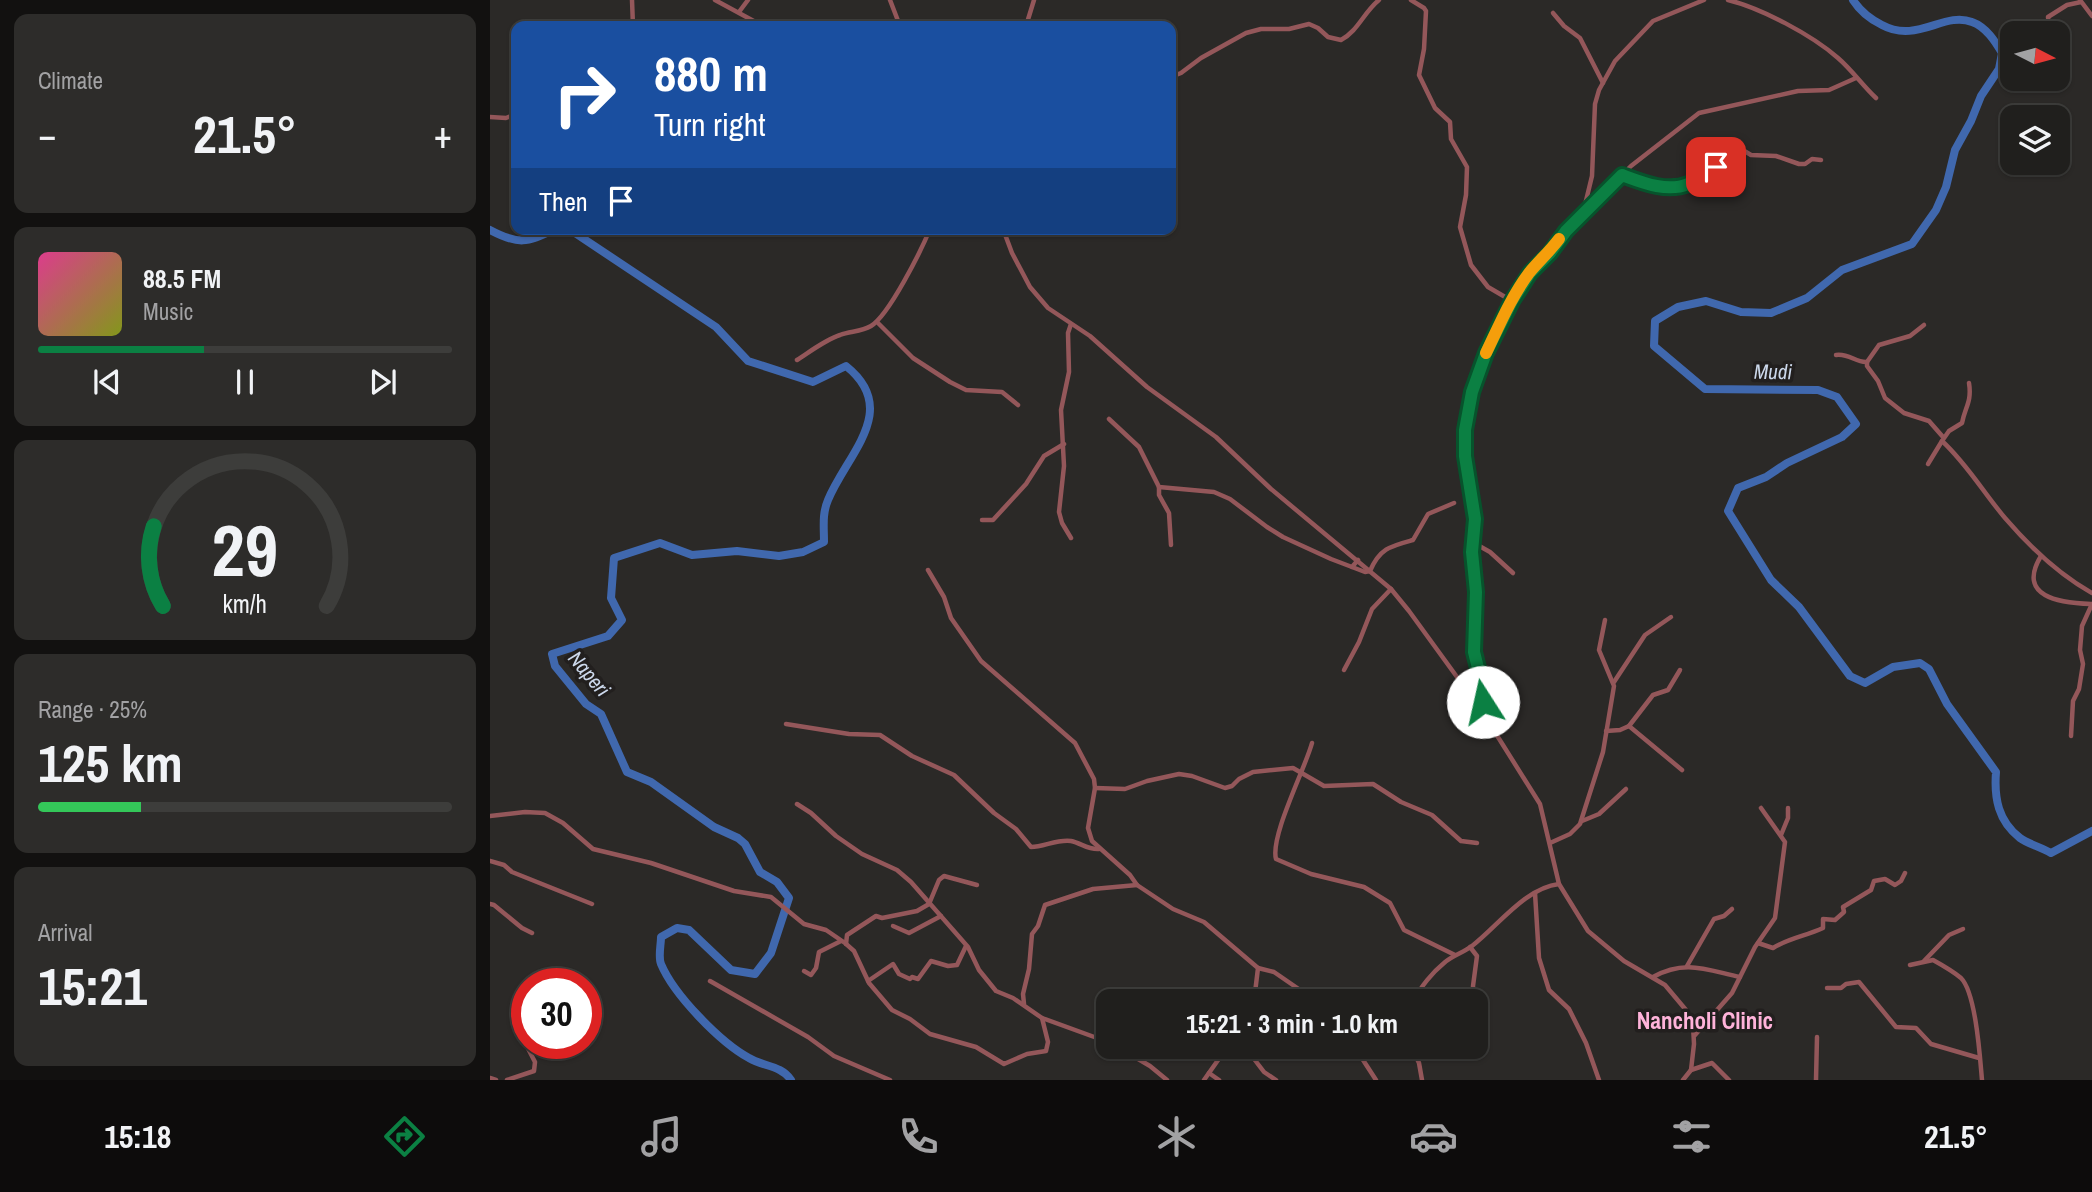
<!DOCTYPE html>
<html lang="en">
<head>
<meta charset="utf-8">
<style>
	:root { --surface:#201f1d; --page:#2d2c2a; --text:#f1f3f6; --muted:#a2a2a4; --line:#3d3d3b; --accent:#0b8043 }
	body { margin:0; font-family:"Archivo Narrow",sans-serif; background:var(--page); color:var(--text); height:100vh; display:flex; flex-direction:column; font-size:26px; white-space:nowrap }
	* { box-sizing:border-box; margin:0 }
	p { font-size:23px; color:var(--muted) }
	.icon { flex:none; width:38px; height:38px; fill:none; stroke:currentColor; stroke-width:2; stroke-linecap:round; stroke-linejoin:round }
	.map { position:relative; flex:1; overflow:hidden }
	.side { display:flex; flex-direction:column; gap:14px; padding:14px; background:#121110; width:490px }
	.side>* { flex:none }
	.banner { position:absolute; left:21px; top:21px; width:665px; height:214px; border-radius:14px; box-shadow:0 2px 5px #0004,0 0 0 2px var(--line); background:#1a4fa0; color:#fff; overflow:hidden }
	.needle { width:46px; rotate:96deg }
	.buttons { position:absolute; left:1510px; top:21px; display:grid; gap:14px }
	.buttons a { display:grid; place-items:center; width:70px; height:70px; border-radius:14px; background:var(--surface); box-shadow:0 2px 5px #0004,0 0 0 2px var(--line); font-size:35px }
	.speed { position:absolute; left:21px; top:968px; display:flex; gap:14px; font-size:35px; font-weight:700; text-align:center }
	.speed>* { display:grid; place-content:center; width:91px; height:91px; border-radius:50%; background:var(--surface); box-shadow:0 2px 5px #0004,0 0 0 2px var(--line); line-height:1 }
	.speed .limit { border:10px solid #d22; background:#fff; color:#111 }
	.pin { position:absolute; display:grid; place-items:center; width:60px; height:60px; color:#fff; margin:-30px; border-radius:14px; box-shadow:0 4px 10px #0006 }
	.me { position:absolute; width:77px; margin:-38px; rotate:350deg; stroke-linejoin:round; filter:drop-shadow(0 0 5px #0008) }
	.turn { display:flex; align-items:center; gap:24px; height:147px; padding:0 28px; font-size:32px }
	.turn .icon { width:91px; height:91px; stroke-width:2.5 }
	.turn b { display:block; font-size:49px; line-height:60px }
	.then { display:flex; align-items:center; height:66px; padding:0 28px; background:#0003; gap:14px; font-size:26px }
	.big { font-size:52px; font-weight:700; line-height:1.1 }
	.side .widget { flex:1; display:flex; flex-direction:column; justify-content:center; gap:10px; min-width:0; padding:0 24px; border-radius:14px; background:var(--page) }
	.side .dial { align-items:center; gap:0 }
	.dial svg { height:182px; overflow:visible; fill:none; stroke:var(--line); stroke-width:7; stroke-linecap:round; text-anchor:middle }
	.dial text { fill:var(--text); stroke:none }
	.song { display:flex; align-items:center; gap:21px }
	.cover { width:84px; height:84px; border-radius:10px; background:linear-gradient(135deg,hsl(330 70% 55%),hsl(70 70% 35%)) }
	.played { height:7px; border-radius:4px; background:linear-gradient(90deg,var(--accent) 40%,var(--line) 40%) }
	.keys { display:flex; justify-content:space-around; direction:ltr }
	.heat { display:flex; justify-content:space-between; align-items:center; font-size:38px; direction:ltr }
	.charge { height:10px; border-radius:5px; background:linear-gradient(90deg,#34c759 25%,var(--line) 0) }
	.trip { position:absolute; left:606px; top:989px; width:392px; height:70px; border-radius:14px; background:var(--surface); box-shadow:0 2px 5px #0004,0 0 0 2px var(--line); font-weight:700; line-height:70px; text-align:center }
	.tabs { display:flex; height:112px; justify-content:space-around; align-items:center; background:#0d0c0c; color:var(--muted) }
	.tabs .icon { width:49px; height:49px }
	.tabs .active { color:var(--accent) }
	.tabs b { font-size:32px; color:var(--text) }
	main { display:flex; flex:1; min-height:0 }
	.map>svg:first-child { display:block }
</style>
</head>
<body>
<main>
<section class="side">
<div class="widget"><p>Climate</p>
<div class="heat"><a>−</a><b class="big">21.5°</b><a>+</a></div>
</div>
<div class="widget">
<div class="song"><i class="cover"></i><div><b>88.5 FM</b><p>Music</p></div></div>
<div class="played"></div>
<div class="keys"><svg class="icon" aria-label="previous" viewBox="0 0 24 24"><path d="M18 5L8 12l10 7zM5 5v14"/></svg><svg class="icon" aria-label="pause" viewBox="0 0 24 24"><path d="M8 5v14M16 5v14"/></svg><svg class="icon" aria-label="next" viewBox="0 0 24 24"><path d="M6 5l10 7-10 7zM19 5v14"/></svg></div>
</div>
<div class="widget dial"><svg viewBox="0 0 100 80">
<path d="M14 69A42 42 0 1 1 86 69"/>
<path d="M14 69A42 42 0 0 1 10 34" stroke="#0b8043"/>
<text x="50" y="56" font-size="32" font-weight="700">29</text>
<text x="50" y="72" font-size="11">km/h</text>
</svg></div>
<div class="widget"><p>Range · 25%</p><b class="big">125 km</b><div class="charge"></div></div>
<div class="widget"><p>Arrival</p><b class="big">15:21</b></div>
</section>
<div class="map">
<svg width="1602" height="1080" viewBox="0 0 1602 1080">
	<rect width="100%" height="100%" fill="#2b2927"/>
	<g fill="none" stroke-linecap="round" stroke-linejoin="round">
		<!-- river -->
		<g stroke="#4068ae" stroke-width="8">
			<path d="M1363,0C1370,11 1380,19 1392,25C1427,44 1454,11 1482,22C1496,27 1505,41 1512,53L1509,69L1491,96L1481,121L1465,150L1456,187L1446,210L1422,244L1352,270L1317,298L1281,313L1251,312L1216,301L1188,307L1165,321L1164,346L1215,389L1328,390L1347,397L1366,424L1352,437L1297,463L1276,477L1248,488L1238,511L1281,580L1309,607L1360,676L1375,683L1403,667L1430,663L1439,669L1457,704L1506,772C1504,798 1508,821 1530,838C1538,844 1551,847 1561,853L1602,831"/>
			<path d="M79,229L226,327L258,361L323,382L356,366C411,410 357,454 338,500C332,514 334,527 334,542L313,552L289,556L247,551L202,555L170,543L124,558L121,598L132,620L118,636L62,654L65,666L96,704L111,714L137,772L161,782L224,827L248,838L255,844L270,872L287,882L299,898L281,953L265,974L241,970L199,930L187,928L171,937C171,945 168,957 171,964C184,995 230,1042 259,1058C274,1067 291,1065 301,1080"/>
			<path d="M0,230C28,245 38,243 65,229"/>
		</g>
		<!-- minor -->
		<g stroke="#94575a" stroke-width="4.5">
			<path d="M142,0L143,26"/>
			<path d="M225,0L273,26"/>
			<path d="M400,0L410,26"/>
			<path d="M921,0L934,8L936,11L934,49L929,75L945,108L960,122L961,139L977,167L976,195L970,227L981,265L998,287L1022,301"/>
			<path d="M1238,0C1271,8 1322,35 1348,58C1362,70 1373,86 1386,98"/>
			<path d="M1590,0L1602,16"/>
			<path d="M249,12L258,0"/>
			<path d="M1063,13L1074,26L1090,38L1113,83"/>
			<path d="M536,26L544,0"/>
			<path d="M1560,33L1558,17L1577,5L1591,2"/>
			<path d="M681,77L691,73L711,58L756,33L771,29H799L819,24L828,28L838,37L851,40C868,31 874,12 889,0"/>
			<path d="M0,117L16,118L26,114"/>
			<path d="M1132,175C1188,195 1205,188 1246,146L1261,155L1286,156L1309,164H1315L1322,159L1331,160"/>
			<path d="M1093,214L1141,166L1209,113L1308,91L1339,90L1366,78"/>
			<path d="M513,229L522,253L540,287L558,308L600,336L657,387L726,437L781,489L901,589L919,611L991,710L1050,804L1069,884L1098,931L1134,961L1175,985L1196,1010L1203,1025L1204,1044L1201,1070L1193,1080"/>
			<path d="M387,322L423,358L460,382L476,390L512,392L528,405"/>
			<path d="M581,324L578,333L579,372L571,410L574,466L569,512L572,523L581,538"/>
			<path d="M1346,355C1359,353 1366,363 1377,362V366L1388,381L1395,398L1414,413L1439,421L1453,437"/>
			<path d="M307,360C321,351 335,340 350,335C360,331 371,332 381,326C399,315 431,251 440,229"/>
			<path d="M1377,362L1389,345L1420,336L1434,325"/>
			<path d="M1479,383C1482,402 1475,407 1472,423L1459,431L1452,441C1477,464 1493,492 1515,518C1540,547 1568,574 1602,593"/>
			<path d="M619,419L649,447L669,487L724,492L740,499L777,527L793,537L841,559L862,567L868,560"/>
			<path d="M1438,464L1452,441"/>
			<path d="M669,487V495L679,513L681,545"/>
			<path d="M492,520H503L536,484L554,456L574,444"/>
			<path d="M984,543L1000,552L1023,573"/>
			<path d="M1551,556C1526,597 1570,603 1601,604"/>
			<path d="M862,567L875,572L880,571C890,548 901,546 923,540L938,514L964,503"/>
			<path d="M438,570L454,597L461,618L491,661L585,743L604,779L605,788L598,828L602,841L640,875L647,885L683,909L714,922L768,968L764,1001"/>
			<path d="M854,670L869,642L882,609L901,589"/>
			<path d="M1124,682L1155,635L1181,617"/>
			<path d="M992,709L993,694L984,652L986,592L983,552L985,518L975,456V430L989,368L1022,301L1040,273L1060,253L1094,209L1102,176L1105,104L1109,90L1125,61L1163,21L1214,0"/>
			<path d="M296,724L359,734L390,735L422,756L464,775L504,813L526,829L541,847C554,847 567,839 581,841C591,843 598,850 609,849"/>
			<path d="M1139,726L1192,770"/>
			<path d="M1116,731L1130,730L1139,726L1163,695L1178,690L1190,670"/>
			<path d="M1581,736L1583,701L1589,689L1593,664L1590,650L1592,626L1602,604"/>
			<path d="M822,743C815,769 780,836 786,859L821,874L874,887L900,903L914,930L965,955"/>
			<path d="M605,788L635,789L657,781L689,774L702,776L735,788L742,786L749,779L763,772L803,768L834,786L883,784L911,802L942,815L971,841L987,843"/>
			<path d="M307,804L321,813L346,836L372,854L407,870L421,882L478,947L489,970L506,991L523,998L552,1018L618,1042"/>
			<path d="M0,816L35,812L55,813L73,823L103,849L161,863L244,891L281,897L314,924L336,930L355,943L364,951L379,983L402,1010L420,1019L440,1034L486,1047L514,1064L537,1054L556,1051L558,1042L552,1018"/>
			<path d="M1092,821L1109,814L1136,789"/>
			<path d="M1291,835L1298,818V808"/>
			<path d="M1060,843L1080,834L1090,824L1113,752L1124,686L1109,650L1115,620"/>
			<path d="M0,861L14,865L22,872L102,904"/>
			<path d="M1045,893L1049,958L1059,990L1079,1009L1096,1043L1109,1080"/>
			<path d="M0,904L4,905L32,928L42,933"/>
			<path d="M403,926L419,933L451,916"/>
			<path d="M1268,943L1283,948C1299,938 1316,936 1333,928V919L1345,920L1354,912L1353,907L1381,890L1384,881L1395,879L1405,885L1411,881L1415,873"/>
			<path d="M356,944L357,935L386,916L392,918L427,911L439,904L449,880L454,876L487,885"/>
			<path d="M980,947L987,956L983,986L984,1001"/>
			<path d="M1434,961L1459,935L1473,929"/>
			<path d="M1420,965L1443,960C1452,965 1464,972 1471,978C1486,993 1490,1058 1492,1080"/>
			<path d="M1197,966L1224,919L1234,916L1242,909"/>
			<path d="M768,968L784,972L826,1001"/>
			<path d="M314,971L321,975L326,968L329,952L351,941"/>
			<path d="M1163,977C1195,959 1217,970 1250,977"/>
			<path d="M220,981L318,1037L344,1056L400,1080"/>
			<path d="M378,981L403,964L409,974L420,979L422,977L428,979L441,961L458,966L467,965L476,946"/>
			<path d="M1337,988H1351L1356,984L1369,982L1406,1027L1426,1028L1441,1044L1489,1058"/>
			<path d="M924,1001C930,987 943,972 954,963C963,955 973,953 982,946C1008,926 1035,888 1069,884"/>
			<path d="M534,1004L533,994L539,969L542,934L548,926L555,905L603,889L647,885"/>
			<path d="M1205,1035L1242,993L1265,947L1285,918L1295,842L1271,808"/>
			<path d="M626,1046L660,1066L677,1080"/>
			<path d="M719,1046L720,1050L730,1055"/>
			<path d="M864,1046L886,1080"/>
			<path d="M921,1046L929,1063L932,1080"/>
			<path d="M758,1051L774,1072L786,1080"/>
			<path d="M828,1058L835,1046"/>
			<path d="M1201,1070L1222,1063L1239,1080"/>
			<path d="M719,1073L729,1080"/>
			<path d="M0,1078L6,1080"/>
			<path d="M17,1080L44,1071L45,1062L28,1029"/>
			<path d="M714,1080L733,1053L758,1051L764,1046"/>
			<path d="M1326,1080L1327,1037"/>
		</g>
	</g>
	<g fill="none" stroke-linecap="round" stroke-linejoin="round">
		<!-- route casing -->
		<g stroke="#07532c" stroke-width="18">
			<path id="route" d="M993,702L992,684L984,652L986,592L982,552L985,519L975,456V430L982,392L996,353L1022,301L1040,273L1060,253L1076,231L1132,175C1151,182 1177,193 1198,184C1208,180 1217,172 1226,167"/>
		</g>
		<!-- route -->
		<use href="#route" stroke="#0b8043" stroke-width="12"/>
		<!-- slow -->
		<path stroke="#f59e0b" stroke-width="12" d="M996,353C1009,326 1021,297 1039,273C1049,261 1060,251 1069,239"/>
	</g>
	<g text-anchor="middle" stroke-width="7" stroke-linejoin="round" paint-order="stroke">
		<!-- water labels -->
		<g font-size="21" font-style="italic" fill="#ccd8eb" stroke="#221f1e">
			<text transform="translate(1283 372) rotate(1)" y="7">Mudi</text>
			<text transform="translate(99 674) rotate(50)" y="7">Naperi</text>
		</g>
		<!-- quarter labels -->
		<g font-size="23" font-weight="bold" fill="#ffb3da" stroke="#221f1e">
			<text x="1215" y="1029">Nancholi Clinic</text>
		</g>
	</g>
</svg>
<div class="buttons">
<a><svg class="needle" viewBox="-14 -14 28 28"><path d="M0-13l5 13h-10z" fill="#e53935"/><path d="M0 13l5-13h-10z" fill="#a2a2a4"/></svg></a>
<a><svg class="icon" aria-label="layers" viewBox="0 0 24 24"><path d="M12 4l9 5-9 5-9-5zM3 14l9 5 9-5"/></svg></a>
</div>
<div class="speed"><div class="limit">30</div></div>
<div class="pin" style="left:1226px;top:167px;background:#d93025"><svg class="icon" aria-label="arrive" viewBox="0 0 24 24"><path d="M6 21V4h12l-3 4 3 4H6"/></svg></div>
<svg class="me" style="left:993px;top:702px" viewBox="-20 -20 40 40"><circle r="19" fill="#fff"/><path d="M0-13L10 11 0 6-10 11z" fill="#0b8043"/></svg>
<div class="trip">15:21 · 3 min · 1.0 km</div>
<div class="banner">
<div class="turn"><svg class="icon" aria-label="right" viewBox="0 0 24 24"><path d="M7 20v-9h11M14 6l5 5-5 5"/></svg><div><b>880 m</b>Turn right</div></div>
<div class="then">Then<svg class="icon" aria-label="arrive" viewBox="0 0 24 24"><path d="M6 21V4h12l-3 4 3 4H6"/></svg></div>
</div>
</div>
</main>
<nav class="tabs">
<b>15:18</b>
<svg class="icon active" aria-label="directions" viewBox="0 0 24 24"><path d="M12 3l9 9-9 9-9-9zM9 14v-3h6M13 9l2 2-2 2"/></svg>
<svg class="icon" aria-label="music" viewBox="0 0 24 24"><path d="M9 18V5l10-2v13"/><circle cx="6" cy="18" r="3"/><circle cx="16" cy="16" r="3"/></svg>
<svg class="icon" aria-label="phone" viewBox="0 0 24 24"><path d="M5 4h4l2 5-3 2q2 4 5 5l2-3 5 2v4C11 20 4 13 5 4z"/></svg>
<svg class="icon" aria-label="climate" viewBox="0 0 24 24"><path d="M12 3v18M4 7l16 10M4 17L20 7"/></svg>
<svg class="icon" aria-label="car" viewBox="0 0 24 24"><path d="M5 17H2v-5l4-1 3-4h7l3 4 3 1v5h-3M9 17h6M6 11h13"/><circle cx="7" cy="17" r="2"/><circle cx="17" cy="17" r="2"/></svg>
<svg class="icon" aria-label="filters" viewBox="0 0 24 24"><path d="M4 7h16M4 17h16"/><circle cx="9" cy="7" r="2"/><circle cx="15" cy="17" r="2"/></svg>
<b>21.5°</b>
</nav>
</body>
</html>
